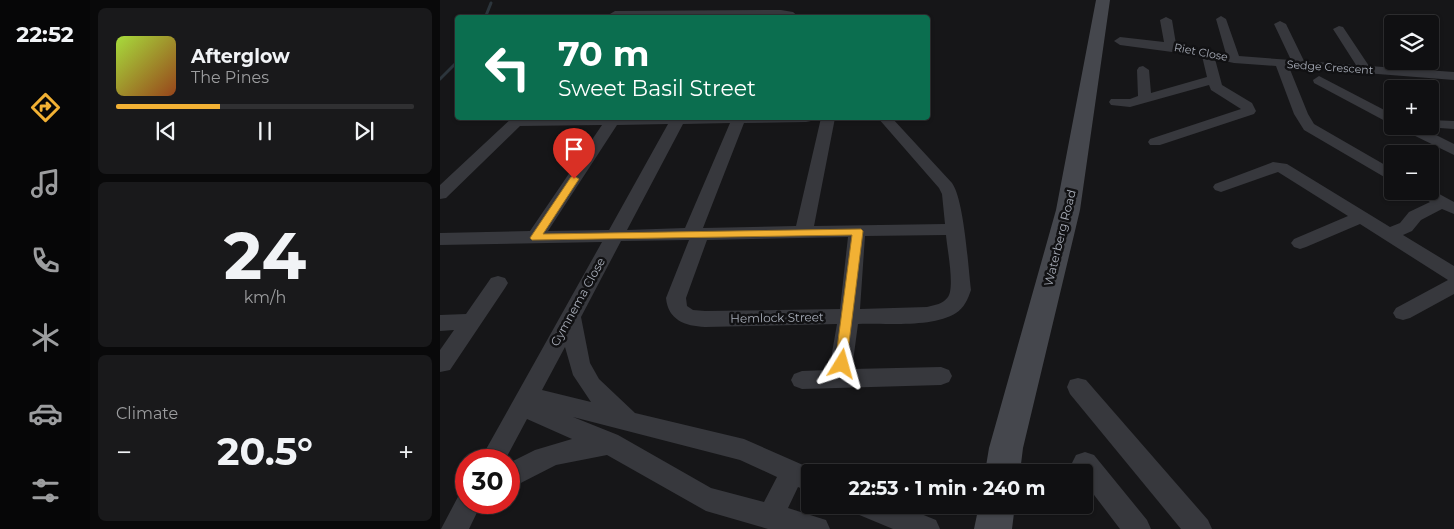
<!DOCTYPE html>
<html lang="en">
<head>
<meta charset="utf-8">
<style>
	:root { --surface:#101012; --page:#19191b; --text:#f1f3f6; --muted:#9c9d9f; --line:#303032; --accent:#f2b134 }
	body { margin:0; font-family:Montserrat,sans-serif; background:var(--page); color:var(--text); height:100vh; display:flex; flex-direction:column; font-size:19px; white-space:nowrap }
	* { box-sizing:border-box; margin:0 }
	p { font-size:16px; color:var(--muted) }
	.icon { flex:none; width:28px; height:28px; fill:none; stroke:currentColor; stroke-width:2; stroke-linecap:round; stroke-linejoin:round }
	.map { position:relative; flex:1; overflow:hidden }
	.sheet { display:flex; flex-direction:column; gap:8px; padding:8px; background:#09090a; width:350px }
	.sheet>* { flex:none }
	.banner { position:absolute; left:15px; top:15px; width:475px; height:105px; border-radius:5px; box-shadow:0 1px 4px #0004,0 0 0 1px var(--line); background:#0b6e4f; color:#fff; overflow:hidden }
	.tools { position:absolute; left:944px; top:15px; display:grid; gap:10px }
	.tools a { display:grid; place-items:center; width:55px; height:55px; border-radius:5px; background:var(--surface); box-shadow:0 1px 4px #0004,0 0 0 1px var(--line); font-size:25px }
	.speed { position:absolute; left:15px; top:449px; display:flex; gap:10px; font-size:25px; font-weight:700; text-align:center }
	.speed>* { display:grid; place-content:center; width:65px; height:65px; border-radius:50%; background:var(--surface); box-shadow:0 1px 4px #0004,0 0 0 1px var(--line); line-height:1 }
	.speed .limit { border:8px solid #d22; background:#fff; color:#111 }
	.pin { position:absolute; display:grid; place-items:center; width:42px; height:42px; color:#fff; margin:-51px -21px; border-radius:50% 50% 50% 0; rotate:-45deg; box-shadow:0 0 5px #0007 }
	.pin .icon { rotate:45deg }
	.me { position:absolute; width:55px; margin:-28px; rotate:8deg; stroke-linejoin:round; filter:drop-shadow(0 0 4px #0008) }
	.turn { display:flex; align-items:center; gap:18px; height:105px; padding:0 20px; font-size:22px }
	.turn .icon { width:65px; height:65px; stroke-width:2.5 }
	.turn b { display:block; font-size:35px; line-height:42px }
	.big { font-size:38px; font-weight:700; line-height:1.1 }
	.sheet .tile { flex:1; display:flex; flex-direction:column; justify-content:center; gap:8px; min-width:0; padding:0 18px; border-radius:8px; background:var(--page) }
	.sheet .dial { align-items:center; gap:0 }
	.dial b { font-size:65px; line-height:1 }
	.song { display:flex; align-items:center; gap:15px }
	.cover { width:60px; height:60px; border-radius:8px; background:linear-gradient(135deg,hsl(80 70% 55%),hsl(20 70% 35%)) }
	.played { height:5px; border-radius:2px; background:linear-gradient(90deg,var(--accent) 35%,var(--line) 35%) }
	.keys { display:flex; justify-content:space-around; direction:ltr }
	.heat { display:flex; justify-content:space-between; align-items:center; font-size:28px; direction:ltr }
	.trip { position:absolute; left:361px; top:464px; width:292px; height:50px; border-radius:5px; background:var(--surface); box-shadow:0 1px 4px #0004,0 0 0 1px var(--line); font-weight:700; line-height:50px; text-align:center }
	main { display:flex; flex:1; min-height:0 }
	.menu { display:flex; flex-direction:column; width:90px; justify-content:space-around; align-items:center; background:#060607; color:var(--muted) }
	.menu .icon { width:35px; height:35px }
	.menu .selected { color:var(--accent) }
	.menu b { font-size:22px; color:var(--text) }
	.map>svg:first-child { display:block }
</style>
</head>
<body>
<main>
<nav class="menu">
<b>22:52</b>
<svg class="icon selected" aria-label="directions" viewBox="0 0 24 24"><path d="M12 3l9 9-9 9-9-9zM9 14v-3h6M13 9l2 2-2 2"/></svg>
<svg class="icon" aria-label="music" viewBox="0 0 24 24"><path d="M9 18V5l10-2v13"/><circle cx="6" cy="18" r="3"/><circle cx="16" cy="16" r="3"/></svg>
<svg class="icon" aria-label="phone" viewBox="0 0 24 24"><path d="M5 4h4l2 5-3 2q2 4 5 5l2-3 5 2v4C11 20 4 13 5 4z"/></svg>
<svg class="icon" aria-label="climate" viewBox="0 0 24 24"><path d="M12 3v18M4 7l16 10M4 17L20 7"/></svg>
<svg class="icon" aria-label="car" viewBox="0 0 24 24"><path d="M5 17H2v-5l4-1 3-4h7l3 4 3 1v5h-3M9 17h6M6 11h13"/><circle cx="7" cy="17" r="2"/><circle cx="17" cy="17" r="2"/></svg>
<svg class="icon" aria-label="filters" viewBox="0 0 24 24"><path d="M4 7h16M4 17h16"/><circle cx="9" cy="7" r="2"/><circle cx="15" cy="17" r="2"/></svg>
</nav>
<section class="sheet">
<div class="tile">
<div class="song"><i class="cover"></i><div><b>Afterglow</b><p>The Pines</p></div></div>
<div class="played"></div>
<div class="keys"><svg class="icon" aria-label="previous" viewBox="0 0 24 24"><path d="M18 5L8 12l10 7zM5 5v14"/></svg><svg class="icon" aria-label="pause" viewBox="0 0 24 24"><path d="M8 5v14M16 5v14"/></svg><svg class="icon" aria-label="next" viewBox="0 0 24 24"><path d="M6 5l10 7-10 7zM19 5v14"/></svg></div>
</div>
<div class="tile dial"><b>24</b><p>km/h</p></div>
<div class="tile"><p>Climate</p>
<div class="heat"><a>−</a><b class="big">20.5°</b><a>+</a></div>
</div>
</section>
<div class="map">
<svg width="1014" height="529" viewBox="0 0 1014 529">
	<rect width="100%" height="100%" fill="#161618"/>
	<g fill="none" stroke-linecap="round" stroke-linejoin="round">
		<!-- stream -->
		<g stroke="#2c353c" stroke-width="3">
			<path d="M45,18L51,3"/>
			<path d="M0,79L18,61"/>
		</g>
		<!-- street -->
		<g fill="#37383d" fill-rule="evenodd">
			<path d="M341,10L353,12L360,18L175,17L170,14L175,11Z"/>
			<path d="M781,16L786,19L799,56L851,60L834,24L840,21L846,24L864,61L916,65L893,29L899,26L903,27L929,66L1014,72V80L849,67L868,114L874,124L952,169V180L946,178L864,130L854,114L836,66L794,63L775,59L782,85L812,103L816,111L814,114L720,145H710L708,142L710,139L801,109L771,90L769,85L690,107L671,105L669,102L671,99H690L698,96L697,70L699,67L703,66L709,70L711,93L767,77L762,56L680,45L674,41L680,37L724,42L720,20L726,17L732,20L736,44L786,54L776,19Z"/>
			<path d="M879,76L952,114V123L947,122L874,83L873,80Z"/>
			<path d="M72,118H373L371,121L366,122L304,123L263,228L356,226L381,118H395L374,226L505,224L502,194L499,188L438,118H452L512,183C524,200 528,265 531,290C528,299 524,308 516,313C493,328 445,323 418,324L412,369L501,367L509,370L512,376L509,382L501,385L362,389L354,386L351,380L354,374L362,371L389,370L397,324L265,327C245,326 228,320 226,298L249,240L181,241L141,317L150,363L159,379L195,413L304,439L379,472H370V492L358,487L348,508L386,520L390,529H328L266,511L167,455L116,465L69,489V463L95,450L132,439L87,419L65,460H40L162,242L0,245V233L90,231L162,125L80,126L6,198L0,199V185ZM290,123L245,228L187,230L243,124ZM228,124L169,230L108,231L177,125ZM506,235C507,248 515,287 508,297C503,304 495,305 487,307L420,309L425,236ZM408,237L400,309L265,311L253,310L247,306L246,298L267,240ZM125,347L133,375L151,402L102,390ZM133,417L300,460L337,477L324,502L271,488L178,435Z"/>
			<path d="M990,120L1014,121V129L985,127L990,126Z"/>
			<path d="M959,126H978L1014,144V155L961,129Z"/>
			<path d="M833,162L847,164L950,227L960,223L969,212L990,202L973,191H990V189L1014,202V214L1002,209L981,220L972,231L963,235L1014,266V294L970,318L963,320L956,318L953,313L956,308L1008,280L920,224L866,247L860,249L854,247L851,243L854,239L908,216L838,172L781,192L775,190L773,187L775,184Z"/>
			<path d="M58,276L65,278L68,283L65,288L10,370L0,372V350L14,330L0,331V315L26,314L51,278Z"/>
			<path d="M638,378L646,380L768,520L772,529H741L630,394L627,387L630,380Z"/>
			<path d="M645,452L654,455L707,520L711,529H680L645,483V472L636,471L632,463L636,455Z"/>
			<path d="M26,491V502H42L29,529H1L20,493Z"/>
			<path d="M413,505H459L496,520L500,529H453L417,514Z"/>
		</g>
		<!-- secondary -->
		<g fill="#45474d" fill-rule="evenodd">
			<path d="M656,0H670L640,210L583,448L580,472H545L549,448L616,210Z"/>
			<path d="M539,505H575L572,529H534Z"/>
		</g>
	</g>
	<!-- route -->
	<path fill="#f2b134" stroke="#9d7322" d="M134,176L139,179L103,234L421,229L423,231L406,367L402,369L397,367L395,364L412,235L92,240L90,238L92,235L131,177Z"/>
	<g text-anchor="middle" stroke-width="5" stroke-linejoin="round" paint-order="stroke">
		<!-- far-street labels -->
		<g font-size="11" fill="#a8adb8" stroke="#111113">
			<text transform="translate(761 52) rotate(11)" y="4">Riet Close</text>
			<text transform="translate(890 67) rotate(4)" y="4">Sedge Crescent</text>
		</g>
		<!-- street labels -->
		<g font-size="12" fill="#a8adb8" stroke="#111113">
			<text transform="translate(620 238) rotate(-76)" y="4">Waterberg Road</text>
			<text transform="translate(138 302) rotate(-61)" y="4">Gymnema Close</text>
			<text transform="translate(337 318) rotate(-1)" y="4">Hemlock Street</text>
		</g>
	</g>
</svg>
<div class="tools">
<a><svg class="icon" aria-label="layers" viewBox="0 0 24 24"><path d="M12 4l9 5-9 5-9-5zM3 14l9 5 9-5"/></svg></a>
<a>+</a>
<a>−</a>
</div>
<div class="speed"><div class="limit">30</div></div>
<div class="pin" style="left:134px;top:179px;background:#d93025"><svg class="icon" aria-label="arrive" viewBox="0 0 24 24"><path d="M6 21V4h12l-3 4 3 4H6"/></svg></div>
<svg class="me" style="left:402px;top:364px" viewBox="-20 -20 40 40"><path d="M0-17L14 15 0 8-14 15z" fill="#f2b134" stroke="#fff" stroke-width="4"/></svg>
<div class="trip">22:53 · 1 min · 240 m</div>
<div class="banner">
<div class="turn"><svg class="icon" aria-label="left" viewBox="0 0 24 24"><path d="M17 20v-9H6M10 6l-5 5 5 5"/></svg><div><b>70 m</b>Sweet Basil Street</div></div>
</div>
</div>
</main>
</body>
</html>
